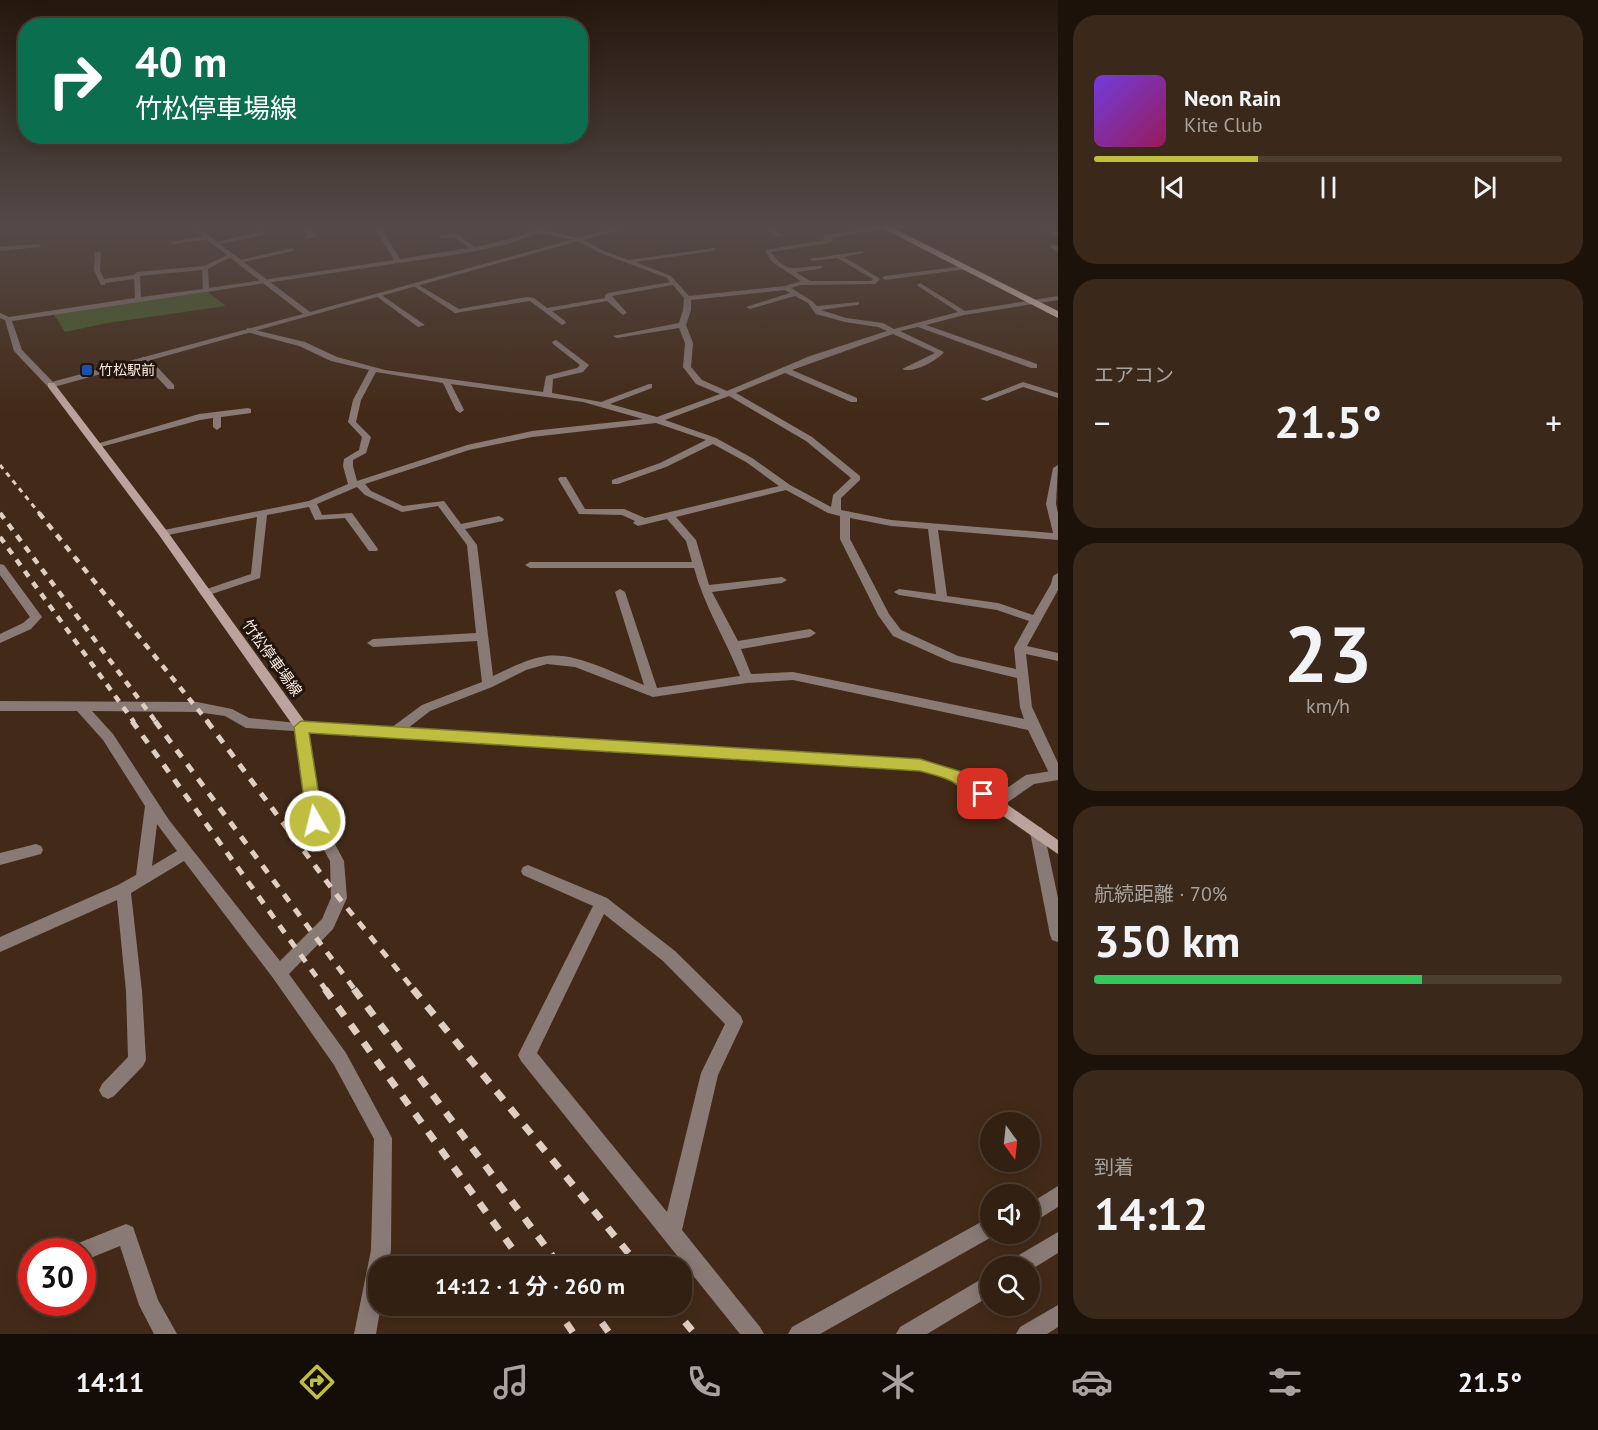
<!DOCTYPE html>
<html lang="ja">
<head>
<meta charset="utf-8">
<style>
	:root { --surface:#322012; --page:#3a281b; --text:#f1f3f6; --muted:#a8a39f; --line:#4d3e32; --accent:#c0be41 }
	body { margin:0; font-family:"PT Sans","Noto Sans JP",sans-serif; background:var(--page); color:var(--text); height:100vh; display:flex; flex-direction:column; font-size:22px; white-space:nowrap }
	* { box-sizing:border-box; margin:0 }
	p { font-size:20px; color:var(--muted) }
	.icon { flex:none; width:33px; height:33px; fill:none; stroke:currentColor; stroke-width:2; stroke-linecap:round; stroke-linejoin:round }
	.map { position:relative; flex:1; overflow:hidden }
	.sheet { display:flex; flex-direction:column; gap:15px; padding:15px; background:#1c120a; width:540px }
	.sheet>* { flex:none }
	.hud { position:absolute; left:18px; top:18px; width:570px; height:126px; border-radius:24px; box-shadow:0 3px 15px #0003,0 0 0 2px var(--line); background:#0b6e4f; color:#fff; overflow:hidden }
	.needle { width:39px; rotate:165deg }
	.fabs { position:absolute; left:980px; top:1112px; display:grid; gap:12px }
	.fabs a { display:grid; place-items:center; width:60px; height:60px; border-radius:50%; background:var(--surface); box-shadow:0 3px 15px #0003,0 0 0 2px var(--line); font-size:30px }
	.speed { position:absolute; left:18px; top:1238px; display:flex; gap:12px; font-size:30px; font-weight:700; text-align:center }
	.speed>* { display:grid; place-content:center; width:78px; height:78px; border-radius:50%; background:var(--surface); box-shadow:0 3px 15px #0003,0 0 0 2px var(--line); line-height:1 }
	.speed .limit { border:9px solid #d22; background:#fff; color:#111 }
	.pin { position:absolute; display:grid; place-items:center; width:51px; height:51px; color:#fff; margin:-26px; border-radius:12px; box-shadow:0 3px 9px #0006 }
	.me { position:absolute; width:66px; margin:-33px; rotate:352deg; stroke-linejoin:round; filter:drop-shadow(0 0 4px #0008) }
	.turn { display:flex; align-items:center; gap:21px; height:126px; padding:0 18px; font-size:27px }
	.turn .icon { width:78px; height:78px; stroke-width:2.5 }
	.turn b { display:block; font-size:42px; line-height:51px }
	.big { font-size:45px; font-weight:700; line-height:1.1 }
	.sheet .card { flex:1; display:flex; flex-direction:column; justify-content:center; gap:9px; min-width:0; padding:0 21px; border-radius:24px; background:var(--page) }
	.sheet .dial { align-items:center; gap:0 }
	.dial b { font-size:78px; line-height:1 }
	.song { display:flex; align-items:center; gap:18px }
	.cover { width:72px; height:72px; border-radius:9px; background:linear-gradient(135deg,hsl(260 70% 55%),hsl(330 70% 35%)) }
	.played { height:6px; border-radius:3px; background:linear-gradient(90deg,var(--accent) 35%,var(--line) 35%) }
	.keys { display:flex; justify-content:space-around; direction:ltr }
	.heat { display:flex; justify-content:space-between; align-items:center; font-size:33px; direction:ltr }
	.charge { height:9px; border-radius:4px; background:linear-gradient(90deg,#34c759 70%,var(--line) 0) }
	.trip { position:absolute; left:368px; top:1256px; width:324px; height:60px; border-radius:24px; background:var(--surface); box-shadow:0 3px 15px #0003,0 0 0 2px var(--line); font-weight:700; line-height:60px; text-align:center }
	.tab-bar { display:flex; height:96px; justify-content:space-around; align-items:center; background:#140d07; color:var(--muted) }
	.tab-bar .icon { width:42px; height:42px }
	.tab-bar .active { color:var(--accent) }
	.tab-bar b { font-size:27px; color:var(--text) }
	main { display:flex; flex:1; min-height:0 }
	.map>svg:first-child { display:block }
</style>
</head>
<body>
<main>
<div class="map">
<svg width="1058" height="1334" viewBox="0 0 1058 1334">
	<rect width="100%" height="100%" fill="#432a18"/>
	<!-- green -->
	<path fill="#476027" d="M208,292L226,306L107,323L65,332L53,313Z"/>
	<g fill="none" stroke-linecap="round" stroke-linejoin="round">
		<!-- minor -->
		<g fill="#8a7a76" fill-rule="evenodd">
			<path d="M256,225H262L266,234L215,245L212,243L260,232Z"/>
			<path d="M308,225H322L309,229L316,235V237L306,238V236L309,235L301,228Z"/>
			<path d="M373,225H379L400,259L469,248L454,237L440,238L442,235L457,234L475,247L518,237L542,225H550L543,230L582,239L602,250L629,260L715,248V250L713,251L636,262L671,276L689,296L785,286L801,281L772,262L765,250L825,240L823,237L826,235L886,225H903L831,238L833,241L830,243L771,252C788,277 799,265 822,266L823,267L820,269L796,272L810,281H871L873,279L837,258L812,261L809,259L863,251V253L844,257L879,278L880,279L875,284L800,285L791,288L812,301L817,306L859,302V304L857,305L821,310L846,318L883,323L894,329L958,312L918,286L917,285L920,283L965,311L1058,296V300L964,315L926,325L1037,364V368H1031L918,327L900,331L944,352C937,361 912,374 902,369L935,353L893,334L792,370L857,398V402H851L785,373L736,393L812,437L860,476V480L841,498V510L891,520L1053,533L1046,504L1053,468L1058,465L1056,504L1058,513V540L938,530L947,596L998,603L1033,615L1051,584L1053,576L1058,573V590L1027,646L1058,653V661L1026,654L1032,707L1058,763V780L1052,779L1028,730L793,680L747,683L653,697L575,667L547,664L526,670L492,687L430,711L398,736H388L387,733L388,730L422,705L482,682L477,641L373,647L367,643L373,639L476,633L467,545L438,506L402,512L365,495L357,487L317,504L322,515L352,513L378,549L377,551H369L345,518L315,520L309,507L267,515L260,578L209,595H201L200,593L201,591L251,574L257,517L163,536L159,535V531L309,501L348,484L343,466L344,459L359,450L362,437L348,422L353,400L369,370L331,361L299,346L247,332V328L305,342L337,357L385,370L543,392L546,376L577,368L580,365L553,344L552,342L556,340L589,365L583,372L553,379L552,393L601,402L649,384H652V388L610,404L657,417L720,394L696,384L683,367L685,343L679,328L617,338L613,336L679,323L683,310L684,298L673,285L612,296L627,313L623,315L607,301L552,311L565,321L566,323L562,325L530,301L455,313L412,285L417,284L459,309L527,297L534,298L547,308L605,298V295L608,293L670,282L667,278L598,252L578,241L539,233L505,245L466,253L12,321L22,350L54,383L55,385L51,387H48L14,351L5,320L0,318V313L9,317L135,298L134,279L105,283V285H101L94,270L95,253L98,251L101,253L100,270L104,279L134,275L137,272L204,266L229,254H233V256L208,269L209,288L394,260ZM202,270L203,289L141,297L140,276ZM785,290L790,293L746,307L750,309L795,296L808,303L816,314L845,322L878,327L887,331L810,356L727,391L702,380L691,367L693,343L686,325L691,310V300ZM376,372L443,383L456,410L460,413L464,410L451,384L583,402L643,419L532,431L467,445L357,481L353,466V460L366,453L371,437L356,422L361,400ZM729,396L806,441L851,478L833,495L831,507L790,485L752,458L716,438L665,420ZM656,423L706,440L660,463L612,480V484H618L666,467L713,444L746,462L779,486L645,518L624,509H585L566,477H560L558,479L579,514L622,515L635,521L633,523L638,526L667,519L686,541L692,562H530L525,565L530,568H694C704,606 726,640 740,676L657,688L625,592L620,589L615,592L644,685C616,674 576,652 546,656C527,659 510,668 493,676L477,545L465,529L503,521L504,519L499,516L461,524L444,501L403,506L371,491L365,484L469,450L532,437ZM786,490L828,513L840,516V539L878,615L893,636L951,662L1017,678L1020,707L1024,719L793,672L751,674L741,649L810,637L816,633L810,629L738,641L712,592L782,583L787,580L782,577L709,585L696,540L676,517ZM850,518L891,526L928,529L936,594L899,589L894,592L899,595L997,610L1029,621L1014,648L1016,669L958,656L901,630L889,614L850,539Z"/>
			<path d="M759,225H767L783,236L778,237Z"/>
			<path d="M1034,225H1043L1058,233V237Z"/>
			<path d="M208,236L210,239L173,244L170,242Z"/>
			<path d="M38,244L41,246L40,247L0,251V247Z"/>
			<path d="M1053,245L1058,247V252L1050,247Z"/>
			<path d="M292,248L295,250L294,251L239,263L236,261Z"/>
			<path d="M965,266L968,268L967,269L885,280L882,278L885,276Z"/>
			<path d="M376,294H380L425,325L418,327L376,296Z"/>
			<path d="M142,357H148L174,385V389H168L142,361Z"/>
			<path d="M1023,382L1058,393V398L1023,387L987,401L980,399Z"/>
			<path d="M248,408L251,409V413L221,417V427L217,430L213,427V418L200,420L97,448L93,445L199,414Z"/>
			<path d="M0,564L4,565L42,617L31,629L0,643V634L23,623L30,617L0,575Z"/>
			<path d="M0,701L197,702L232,709L249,718L306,724L322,820L344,861L347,898L333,929L289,974L346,1053L392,1138L391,1250L388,1266H378V1305H381L376,1334H354L371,1250L374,1139L334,1065L273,978L184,861L131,893L142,991L146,1060L143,1066L114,1096L108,1099L102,1096L99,1090L102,1084L128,1057L126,991L117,900L0,952V937L118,885L136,875L145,806L103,740L77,711H0ZM92,711L197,712L225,716L246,728L295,731L308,821L330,861L331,898L322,919L280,961L169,820L113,734ZM157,824L177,851L152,866Z"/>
			<path d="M1037,826L1042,828L1044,832L1058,898V942L1052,940L1050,935L1030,832L1032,828Z"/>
			<path d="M36,844L41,846L43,850L41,854L0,865V853Z"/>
			<path d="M528,865L607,898L675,951L741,1016L743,1022L718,1075L682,1230L760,1327L764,1334H740L521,1061L518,1055L521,1049L593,906L523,875L521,871L523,867ZM604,914L663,961L725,1024L701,1073L667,1212L537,1053Z"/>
			<path d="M1058,1186V1207L1029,1225V1204Z"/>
			<path d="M990,1217V1233L997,1234L820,1334H788L792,1327Z"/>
			<path d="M126,1224L133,1227L158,1300L177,1334H154L139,1305L120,1246L83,1261L82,1251H73L76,1244Z"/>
			<path d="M1058,1305V1327L1047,1334H1016L1020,1327Z"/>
		</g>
		<!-- tertiary -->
		<g fill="#8a7a76" fill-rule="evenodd">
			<path d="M188,225H195L310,312L625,225H636L54,387H48V383L303,314Z"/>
			<path d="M1058,770V780L1034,784L1001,807L996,809L991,807L989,803L991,799L1026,775Z"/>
			<path d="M1058,1232V1253L1029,1271V1266H1009L1012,1259Z"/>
			<path d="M990,1274V1296L927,1334H896L900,1327Z"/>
		</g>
		<!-- secondary -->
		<path fill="#bda39d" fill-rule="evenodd" d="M48,383H54L167,531L305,722L920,760L961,772L1058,840V854L951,780L920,770L296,730L159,535L48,387Z"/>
		<!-- trunk -->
		<path fill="#f1d4cd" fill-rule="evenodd" d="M876,225H887L1058,311V318Z"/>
		<!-- rail-far3 -->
		<path stroke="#e1cec2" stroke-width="3" stroke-dasharray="5 5" stroke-linecap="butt" d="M0,465L40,514"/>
		<!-- rail-far2 -->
		<g stroke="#e1cec2" stroke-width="4.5" stroke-dasharray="7 7" stroke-linecap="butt">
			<path d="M0,513L156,722"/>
			<path d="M39,513L208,722"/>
			<path d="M0,537L134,722"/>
		</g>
		<!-- rail-far1 -->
		<g stroke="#e1cec2" stroke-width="5" stroke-dasharray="9 9" stroke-linecap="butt">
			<path d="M132,721L326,990"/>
			<path d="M155,721L355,990"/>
			<path d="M207,721L339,898L414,990"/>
		</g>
		<!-- rail -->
		<g stroke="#e1cec2" stroke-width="7" stroke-dasharray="11 11" stroke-linecap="butt">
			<path d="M325,989L525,1266"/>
			<path d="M354,989L560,1266"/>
			<path d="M413,989L639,1266"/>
			<path d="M554,1305L574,1334"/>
			<path d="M589,1305L610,1334"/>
			<path d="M671,1305L695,1334"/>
		</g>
	</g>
	<!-- sky -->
	<linearGradient id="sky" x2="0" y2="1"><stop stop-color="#25170d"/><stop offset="0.55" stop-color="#554a48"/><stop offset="1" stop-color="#554a48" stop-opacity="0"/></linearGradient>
	<rect width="1058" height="412" fill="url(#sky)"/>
	<!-- route -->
	<path fill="#c0be41" stroke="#7d7c2a" stroke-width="1.5" d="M301,721L920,759L962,772L988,790L991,794L988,799C974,803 962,785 949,780C940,776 930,774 920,771L309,733L323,821L320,825L315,827L309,825L307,821L294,727Z"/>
	<!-- markers -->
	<rect fill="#1a4fb4" stroke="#21150e" stroke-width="2" x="81" y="364" width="12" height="12" rx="3"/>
	<g text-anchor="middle" stroke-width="6" stroke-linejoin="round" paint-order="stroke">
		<!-- far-poi labels -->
		<g font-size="14" fill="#fdebe0" stroke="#21150e" text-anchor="start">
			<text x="99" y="375">竹松駅前</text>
		</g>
		<!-- street labels -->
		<g font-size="15" fill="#fdebe0" stroke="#21150e">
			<text transform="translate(272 658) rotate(54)" y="5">竹松停車場線</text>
		</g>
	</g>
</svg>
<div class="fabs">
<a><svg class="needle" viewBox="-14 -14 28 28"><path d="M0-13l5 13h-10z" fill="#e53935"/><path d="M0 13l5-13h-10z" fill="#a8a39f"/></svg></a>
<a><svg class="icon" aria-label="sound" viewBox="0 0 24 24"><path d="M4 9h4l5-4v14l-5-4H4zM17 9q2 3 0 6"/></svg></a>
<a><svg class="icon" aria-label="search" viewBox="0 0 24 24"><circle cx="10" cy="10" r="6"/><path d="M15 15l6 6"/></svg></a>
</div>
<div class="speed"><div class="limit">30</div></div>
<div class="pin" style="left:983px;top:794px;background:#d93025"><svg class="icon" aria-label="arrive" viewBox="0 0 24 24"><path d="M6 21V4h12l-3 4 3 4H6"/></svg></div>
<svg class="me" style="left:315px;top:821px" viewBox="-20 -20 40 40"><circle r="17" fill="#c0be41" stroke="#fff" stroke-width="3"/><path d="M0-11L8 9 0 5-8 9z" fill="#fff"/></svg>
<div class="trip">14:12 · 1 分 · 260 m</div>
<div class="hud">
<div class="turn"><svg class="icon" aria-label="right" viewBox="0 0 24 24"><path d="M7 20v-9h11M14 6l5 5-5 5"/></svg><div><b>40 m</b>竹松停車場線</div></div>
</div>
</div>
<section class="sheet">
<div class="card">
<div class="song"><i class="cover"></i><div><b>Neon Rain</b><p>Kite Club</p></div></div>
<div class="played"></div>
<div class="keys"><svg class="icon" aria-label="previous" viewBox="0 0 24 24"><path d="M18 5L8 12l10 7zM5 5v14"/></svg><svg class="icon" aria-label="pause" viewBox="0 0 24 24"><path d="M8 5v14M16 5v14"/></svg><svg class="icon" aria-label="next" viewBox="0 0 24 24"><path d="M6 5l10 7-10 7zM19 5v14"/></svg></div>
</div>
<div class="card"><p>エアコン</p>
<div class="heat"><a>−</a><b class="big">21.5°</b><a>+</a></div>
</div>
<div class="card dial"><b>23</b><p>km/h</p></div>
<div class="card"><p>航続距離 · 70%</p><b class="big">350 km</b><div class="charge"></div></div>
<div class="card"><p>到着</p><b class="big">14:12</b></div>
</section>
</main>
<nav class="tab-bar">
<b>14:11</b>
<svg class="icon active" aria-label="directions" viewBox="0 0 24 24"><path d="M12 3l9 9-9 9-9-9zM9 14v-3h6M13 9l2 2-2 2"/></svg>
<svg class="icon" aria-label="music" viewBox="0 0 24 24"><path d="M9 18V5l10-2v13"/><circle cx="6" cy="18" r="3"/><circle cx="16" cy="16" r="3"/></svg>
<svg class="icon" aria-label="phone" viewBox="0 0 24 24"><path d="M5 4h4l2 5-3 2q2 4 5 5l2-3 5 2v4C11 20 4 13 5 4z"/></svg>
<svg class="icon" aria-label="climate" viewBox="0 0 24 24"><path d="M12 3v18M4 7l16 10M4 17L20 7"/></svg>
<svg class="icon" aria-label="car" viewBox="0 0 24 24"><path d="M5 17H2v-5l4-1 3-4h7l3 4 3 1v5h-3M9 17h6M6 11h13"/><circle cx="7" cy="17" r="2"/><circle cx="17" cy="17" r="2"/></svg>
<svg class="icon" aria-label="filters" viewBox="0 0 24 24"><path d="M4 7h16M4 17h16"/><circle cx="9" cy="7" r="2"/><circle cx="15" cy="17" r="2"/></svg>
<b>21.5°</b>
</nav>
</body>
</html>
